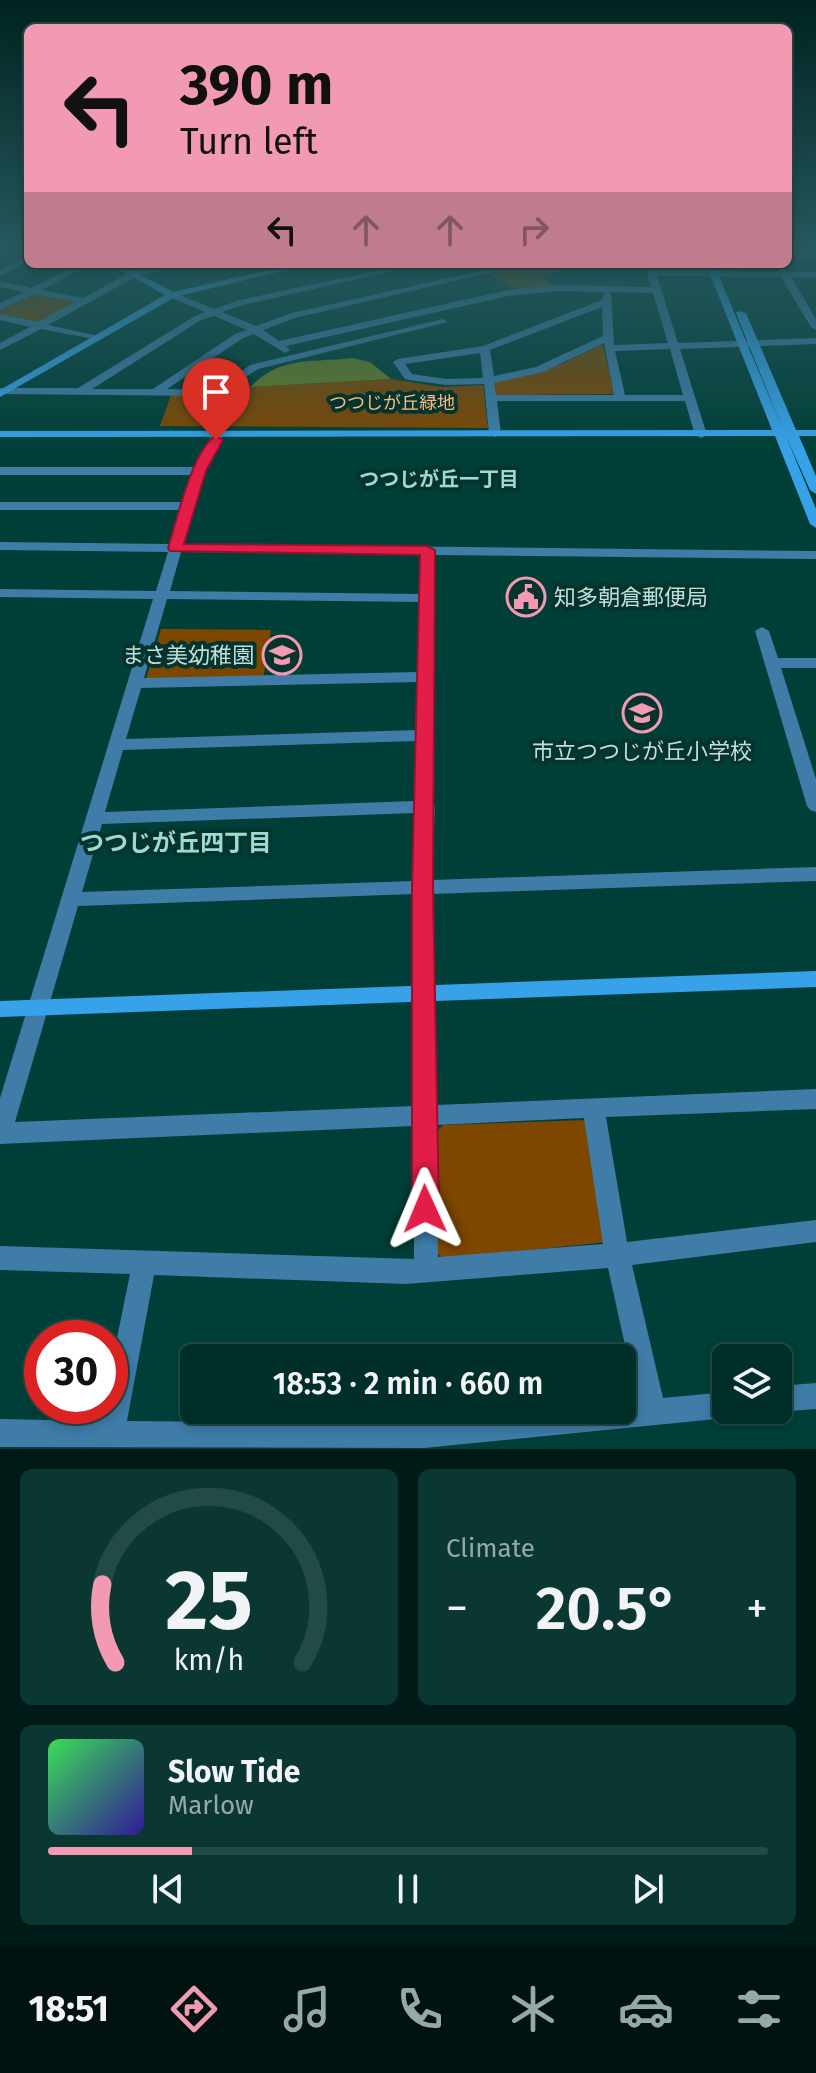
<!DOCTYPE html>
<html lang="en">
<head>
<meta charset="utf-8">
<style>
	:root { --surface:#002f2a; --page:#0a3732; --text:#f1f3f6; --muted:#95a9a8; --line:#224a47; --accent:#f19ab1 }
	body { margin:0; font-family:"Fira Sans","Noto Sans JP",sans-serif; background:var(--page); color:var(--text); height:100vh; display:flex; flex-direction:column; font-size:30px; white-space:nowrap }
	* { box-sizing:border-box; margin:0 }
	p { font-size:26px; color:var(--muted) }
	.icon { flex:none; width:44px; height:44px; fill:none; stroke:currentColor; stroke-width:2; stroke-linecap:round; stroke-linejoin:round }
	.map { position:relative; height:1449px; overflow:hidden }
	.panel { display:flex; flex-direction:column; gap:20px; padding:20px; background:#001a17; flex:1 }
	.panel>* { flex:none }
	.guide { position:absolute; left:24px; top:24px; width:768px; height:244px; border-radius:12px; box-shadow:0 4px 12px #0003,0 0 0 2px var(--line); background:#f19ab1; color:#111; overflow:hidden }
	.fabs { position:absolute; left:712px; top:1344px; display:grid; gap:16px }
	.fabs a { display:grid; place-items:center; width:80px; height:80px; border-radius:12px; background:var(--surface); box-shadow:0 4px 12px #0003,0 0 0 2px var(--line); font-size:40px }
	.speed { position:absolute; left:24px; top:1320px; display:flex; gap:16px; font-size:40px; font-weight:700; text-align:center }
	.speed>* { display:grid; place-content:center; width:104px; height:104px; border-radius:50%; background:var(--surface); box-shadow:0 4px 12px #0003,0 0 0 2px var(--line); line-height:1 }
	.speed .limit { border:12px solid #d22; background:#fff; color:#111 }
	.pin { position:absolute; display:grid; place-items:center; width:68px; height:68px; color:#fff; margin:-82px -34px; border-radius:50% 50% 50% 0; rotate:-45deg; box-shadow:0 0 8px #0007 }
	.pin .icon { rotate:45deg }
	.me { position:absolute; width:88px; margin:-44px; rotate:359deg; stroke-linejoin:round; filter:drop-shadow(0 0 6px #0008) }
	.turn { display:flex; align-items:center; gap:28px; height:168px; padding:0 24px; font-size:36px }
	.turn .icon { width:104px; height:104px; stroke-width:2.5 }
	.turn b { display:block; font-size:56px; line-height:68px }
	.lanes { display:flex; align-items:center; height:76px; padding:0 24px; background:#0003; justify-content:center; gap:40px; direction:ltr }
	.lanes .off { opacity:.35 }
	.big { font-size:60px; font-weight:600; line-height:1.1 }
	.panel .widget { flex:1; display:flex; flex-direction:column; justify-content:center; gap:12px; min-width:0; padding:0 28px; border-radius:12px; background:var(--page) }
	.panel .dial { align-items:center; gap:0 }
	.dial svg { height:208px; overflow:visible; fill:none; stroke:var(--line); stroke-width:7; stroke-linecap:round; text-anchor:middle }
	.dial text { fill:var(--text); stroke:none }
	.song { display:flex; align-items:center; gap:24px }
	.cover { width:96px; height:96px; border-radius:12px; background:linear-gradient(135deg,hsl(130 70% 55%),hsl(250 70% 35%)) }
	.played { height:8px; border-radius:4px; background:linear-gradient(90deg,var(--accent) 20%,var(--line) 20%) }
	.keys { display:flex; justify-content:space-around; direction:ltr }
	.heat { display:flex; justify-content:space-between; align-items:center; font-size:44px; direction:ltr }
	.panel .tiles { flex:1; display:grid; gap:20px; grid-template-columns:1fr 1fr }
	.widget:last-child { grid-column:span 2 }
	.trip { position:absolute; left:180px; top:1344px; width:456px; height:80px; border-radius:12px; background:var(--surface); box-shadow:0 4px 12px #0003,0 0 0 2px var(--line); font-weight:600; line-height:80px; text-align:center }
	.tab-bar { display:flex; height:128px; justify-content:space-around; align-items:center; background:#001311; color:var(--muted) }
	.tab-bar .icon { width:56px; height:56px }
	.tab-bar .current { color:var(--accent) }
	.tab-bar b { font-size:36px; color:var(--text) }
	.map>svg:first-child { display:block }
</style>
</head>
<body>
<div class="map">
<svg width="816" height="1449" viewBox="0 0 816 1449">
	<rect width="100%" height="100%" fill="#003f38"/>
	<!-- green -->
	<g fill="#7e4700">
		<path d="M524,264H564L573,269L540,276L557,288L521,292L485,272Z"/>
		<path d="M35,293L76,301V302L38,323L0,316V310Z"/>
		<path d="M603,344L614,394L495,395L493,383L559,365Z"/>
		<path d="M391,379L442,387L483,385L488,428L160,426L171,395H226L234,389L250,387Z"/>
		<path d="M161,629L271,630L263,679H146Z"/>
		<path d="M586,1120L607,1242L443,1259L435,1251L437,1131L443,1125Z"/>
	</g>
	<!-- water -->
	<path fill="#677e23" d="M353,358L370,362L391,379L250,387C282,355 312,363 353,358Z"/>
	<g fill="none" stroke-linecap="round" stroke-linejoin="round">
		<!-- street -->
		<g fill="#3f7ca8" fill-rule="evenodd">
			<rect x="788" y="251" width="28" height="6"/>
			<path d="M28,256V262L0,276V270Z"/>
			<path d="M79,264H90L42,290L83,298L131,272L172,264H190L137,276L48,325L99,336V340L41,329L0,350V343L30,327L0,320V314L38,322L75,302L34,294L0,310V303L24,292L0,287V281L31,288Z"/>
			<path d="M408,264H424L243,305L222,312L256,326L292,313L511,264H527L295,318L263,330L279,341L508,290L557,285L651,287L645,264H653L655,270L778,272L777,269L781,266L787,272H816V278L791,277L816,319V330L811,327L781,277L657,276L678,343L816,338V344L680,349L707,435L701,438L695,435L685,401H497L501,434L495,437L489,434L484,384L446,385L409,380L405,379L393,362L398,359L483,346L602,300L604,292L557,291L508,296L286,346L290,350L285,353L254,334L243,338L167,389L216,390L250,365L443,319L448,322L258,369L218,396L0,394V388H78L195,316L205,312L169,297V293H175L214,309L240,300ZM608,292L653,293L668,343L614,345L611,294ZM602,307L603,336L536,367L494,376L490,350ZM214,316L247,330L235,334L153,389H92L201,320ZM604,343L614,395H496L494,383L543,372ZM670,349L683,395H625L615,351ZM480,353L483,378L446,379L412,374L405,364Z"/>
			<path d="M218,431L224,434L205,471L183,544L816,551V559L434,555L433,804L435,807L432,880L816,867V881L432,894L436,1105L816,1089V1109L606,1117L627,1242L816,1220V1242L632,1265L663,1398L726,1392V1410H737L735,1414L726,1418L424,1448L0,1447V1419L100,1421L103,1406H110V1372L130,1274L0,1270V1246L414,1259V1126L0,1144V1098L153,599L0,597V589L156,591L168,552L0,550V542L170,544L181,510H0V502H183L192,475H0V467H195L212,434ZM181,552L420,555V594L170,591ZM167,599L419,602L418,672L144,678ZM418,682L417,730L126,739L141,688ZM417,741L415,801L105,812L123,750ZM415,813L414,881L82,892L102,824ZM414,894V1106L15,1122L78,906ZM584,1118L603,1244L438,1257L436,1125ZM608,1268L637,1400L622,1402V1410H534L424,1420L336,1423L127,1421L154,1275L406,1284Z"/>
			<path d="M762,627L769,631L778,658H816V668H781L816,779V812L810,810L807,806L755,631Z"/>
			<path d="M816,1383V1409L778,1412L773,1410H778V1386Z"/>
		</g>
		<!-- secondary -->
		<g fill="#37a2e9" fill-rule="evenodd">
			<path d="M109,264H120L173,292L296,264H312L175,297L0,397V390L165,295Z"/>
			<path d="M706,264H714L783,430L736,313L738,311L746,313L796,430H816V436H799L816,476V494L810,490L786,436L816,509V528L810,524L775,436L0,437V431L772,430Z"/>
			<path d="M816,971V987L0,1017V1001Z"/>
		</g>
	</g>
	<!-- sky -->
	<linearGradient id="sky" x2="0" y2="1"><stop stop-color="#00231f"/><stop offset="0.55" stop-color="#26585e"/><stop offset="1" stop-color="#26585e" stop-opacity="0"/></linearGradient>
	<rect width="816" height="452" fill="url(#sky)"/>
	<!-- route -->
	<path fill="#e11d48" stroke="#92132f" stroke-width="2" d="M216,436L223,440L206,471L184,544L427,546L435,550L433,888L439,1209L435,1218L425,1222L416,1218L412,1209V888L420,555L170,551L168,548C176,523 193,447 216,436Z"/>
	<!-- icons -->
	<defs>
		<g id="civic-ring" transform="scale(2)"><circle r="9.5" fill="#05332d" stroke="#f19ab1" stroke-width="1.5"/><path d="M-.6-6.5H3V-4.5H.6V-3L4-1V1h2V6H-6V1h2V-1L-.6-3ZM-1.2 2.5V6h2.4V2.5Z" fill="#f19ab1"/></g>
		<g id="school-ring" transform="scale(2)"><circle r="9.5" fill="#05332d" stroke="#f19ab1" stroke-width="1.5"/><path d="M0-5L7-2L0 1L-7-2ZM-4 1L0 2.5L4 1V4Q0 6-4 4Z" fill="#f19ab1"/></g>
	</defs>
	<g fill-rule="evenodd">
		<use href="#civic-ring" x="526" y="597"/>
		<use href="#school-ring" x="282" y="655"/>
		<use href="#school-ring" x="642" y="713"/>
	</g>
	<g text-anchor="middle" stroke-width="8" stroke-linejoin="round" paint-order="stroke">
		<!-- far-park labels -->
		<g font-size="18" fill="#fcbb7f" stroke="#05332d">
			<text x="392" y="409">つつじが丘緑地</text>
		</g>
		<!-- far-neighbourhood labels -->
		<g font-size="20" font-weight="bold" fill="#a0d9cf" stroke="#05332d">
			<text x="439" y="486">つつじが丘一丁目</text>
		</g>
		<!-- poi labels -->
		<g font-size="22" fill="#c2ded9" stroke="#05332d" text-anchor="start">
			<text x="554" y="605">知多朝倉郵便局</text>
			<text x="254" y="663" text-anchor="end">まさ美幼稚園</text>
			<text x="642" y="759" text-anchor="middle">市立つつじが丘小学校</text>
		</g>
		<!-- neighbourhood labels -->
		<g font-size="24" font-weight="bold" fill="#a0d9cf" stroke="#05332d">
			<text x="176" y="851">つつじが丘四丁目</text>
		</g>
	</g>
</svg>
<div class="fabs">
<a><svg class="icon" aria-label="layers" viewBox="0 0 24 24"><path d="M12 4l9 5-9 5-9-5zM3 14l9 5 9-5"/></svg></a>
</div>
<div class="speed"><div class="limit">30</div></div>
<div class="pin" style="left:216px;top:440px;background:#d93025"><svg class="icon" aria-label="arrive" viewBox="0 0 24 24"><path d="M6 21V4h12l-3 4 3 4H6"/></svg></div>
<svg class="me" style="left:425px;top:1209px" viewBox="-20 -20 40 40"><path d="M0-17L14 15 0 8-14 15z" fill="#e11d48" stroke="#fff" stroke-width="4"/></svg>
<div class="trip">18:53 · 2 min · 660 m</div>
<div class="guide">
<div class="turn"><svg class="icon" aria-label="left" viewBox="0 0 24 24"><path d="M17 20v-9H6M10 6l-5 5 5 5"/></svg><div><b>390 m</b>Turn left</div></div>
<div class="lanes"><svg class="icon" aria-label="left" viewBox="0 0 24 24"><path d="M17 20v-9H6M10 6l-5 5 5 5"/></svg><svg class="icon off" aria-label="ahead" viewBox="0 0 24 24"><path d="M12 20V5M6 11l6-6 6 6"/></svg><svg class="icon off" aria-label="ahead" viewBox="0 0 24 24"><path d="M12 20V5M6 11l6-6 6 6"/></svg><svg class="icon off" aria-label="right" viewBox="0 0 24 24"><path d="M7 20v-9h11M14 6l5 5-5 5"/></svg></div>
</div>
</div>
<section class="panel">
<div class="tiles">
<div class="widget dial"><svg viewBox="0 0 100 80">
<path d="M14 69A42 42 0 1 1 86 69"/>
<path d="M14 69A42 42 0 0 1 9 39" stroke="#f19ab1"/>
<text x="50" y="56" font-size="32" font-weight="700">25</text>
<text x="50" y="72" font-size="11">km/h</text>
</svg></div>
<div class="widget"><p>Climate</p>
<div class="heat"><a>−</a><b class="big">20.5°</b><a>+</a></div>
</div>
<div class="widget">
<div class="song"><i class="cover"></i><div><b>Slow Tide</b><p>Marlow</p></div></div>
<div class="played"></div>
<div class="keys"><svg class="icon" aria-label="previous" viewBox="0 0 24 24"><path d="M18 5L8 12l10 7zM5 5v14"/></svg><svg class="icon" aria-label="pause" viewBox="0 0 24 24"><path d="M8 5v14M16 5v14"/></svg><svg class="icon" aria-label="next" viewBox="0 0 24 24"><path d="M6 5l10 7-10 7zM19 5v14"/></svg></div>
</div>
</div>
</section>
<nav class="tab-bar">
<b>18:51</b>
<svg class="icon current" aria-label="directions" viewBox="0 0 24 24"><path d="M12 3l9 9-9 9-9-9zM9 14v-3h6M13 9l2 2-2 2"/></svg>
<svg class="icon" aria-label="music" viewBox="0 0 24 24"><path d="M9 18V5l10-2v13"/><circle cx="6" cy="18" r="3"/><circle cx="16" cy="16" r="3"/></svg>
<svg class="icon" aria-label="phone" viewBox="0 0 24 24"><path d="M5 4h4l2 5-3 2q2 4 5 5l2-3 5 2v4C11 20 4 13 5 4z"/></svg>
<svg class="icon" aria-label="climate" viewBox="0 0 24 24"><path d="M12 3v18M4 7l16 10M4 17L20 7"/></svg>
<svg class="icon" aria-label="car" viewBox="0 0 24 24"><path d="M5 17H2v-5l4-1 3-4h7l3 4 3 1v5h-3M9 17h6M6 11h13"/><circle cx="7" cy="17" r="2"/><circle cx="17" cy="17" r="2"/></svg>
<svg class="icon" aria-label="filters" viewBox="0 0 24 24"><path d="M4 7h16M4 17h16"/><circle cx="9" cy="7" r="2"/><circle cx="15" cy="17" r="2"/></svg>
</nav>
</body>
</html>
